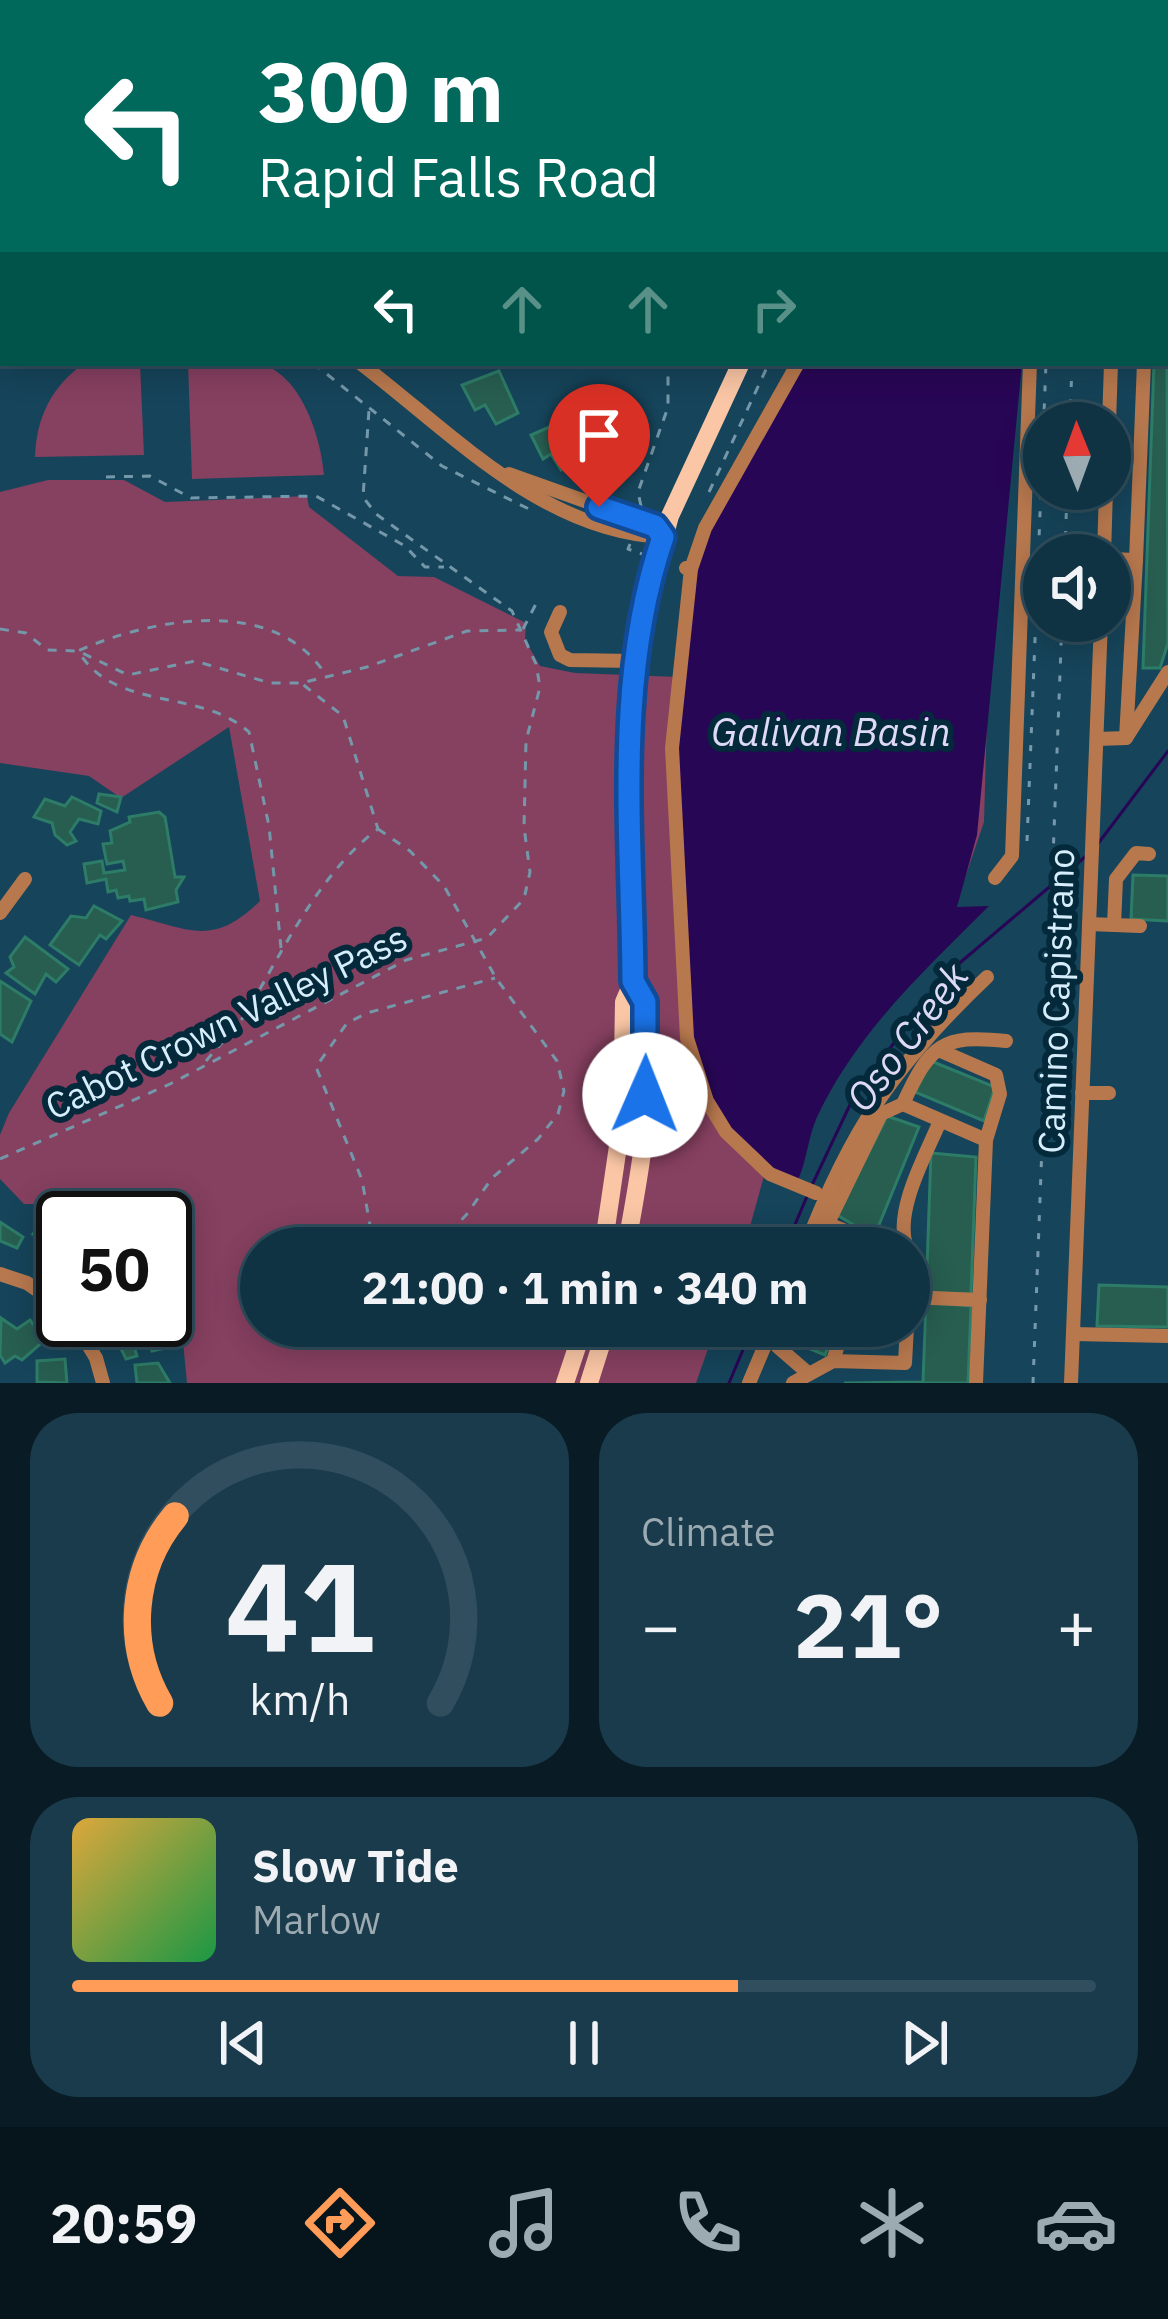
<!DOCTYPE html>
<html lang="en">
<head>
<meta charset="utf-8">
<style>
	:root { --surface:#103344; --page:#193b4b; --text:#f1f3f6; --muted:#9caab2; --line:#304e5d; --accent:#fe9c58 }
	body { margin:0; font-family:"IBM Plex Sans",sans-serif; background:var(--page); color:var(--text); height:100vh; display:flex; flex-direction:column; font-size:45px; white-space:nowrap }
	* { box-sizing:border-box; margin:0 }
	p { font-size:39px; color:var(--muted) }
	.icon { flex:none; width:66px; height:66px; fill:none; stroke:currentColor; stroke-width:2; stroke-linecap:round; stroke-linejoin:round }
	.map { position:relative; height:1383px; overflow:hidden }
	.details { display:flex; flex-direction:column; gap:30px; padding:30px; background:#091c25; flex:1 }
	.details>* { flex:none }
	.hud { position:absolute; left:0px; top:0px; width:1170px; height:366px; box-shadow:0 6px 30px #0003,0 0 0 3px var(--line); background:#00695c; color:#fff; overflow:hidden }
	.needle { width:78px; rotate:359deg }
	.tools { position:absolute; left:1023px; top:402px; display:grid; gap:24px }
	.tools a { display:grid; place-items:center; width:108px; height:108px; border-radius:50%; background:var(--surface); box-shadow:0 6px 30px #0003,0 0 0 3px var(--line); font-size:60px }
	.speed { position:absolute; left:36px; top:1191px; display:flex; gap:24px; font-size:60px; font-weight:700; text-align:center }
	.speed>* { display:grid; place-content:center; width:156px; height:156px; border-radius:50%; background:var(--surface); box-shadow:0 6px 30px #0003,0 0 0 3px var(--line); line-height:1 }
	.speed .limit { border:6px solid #111; border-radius:18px; background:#fff; color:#111 }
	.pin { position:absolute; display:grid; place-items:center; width:102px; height:102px; color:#fff; margin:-123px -51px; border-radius:50% 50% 50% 0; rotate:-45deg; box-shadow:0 0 12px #0007 }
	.pin .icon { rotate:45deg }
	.me { position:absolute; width:132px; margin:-66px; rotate:1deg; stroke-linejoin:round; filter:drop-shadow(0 0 9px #0008) }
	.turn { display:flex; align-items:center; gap:42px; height:252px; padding:0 60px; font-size:54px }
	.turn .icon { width:156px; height:156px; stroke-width:2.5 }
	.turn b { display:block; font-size:84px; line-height:102px }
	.lanes { display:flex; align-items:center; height:114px; padding:0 60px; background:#0003; justify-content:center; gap:60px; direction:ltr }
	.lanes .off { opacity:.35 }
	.big { font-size:90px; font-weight:700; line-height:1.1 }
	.details .widget { flex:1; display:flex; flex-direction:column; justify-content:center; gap:18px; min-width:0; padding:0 42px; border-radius:48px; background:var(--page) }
	.details .dial { align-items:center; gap:0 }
	.dial svg { height:312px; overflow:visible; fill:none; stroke:var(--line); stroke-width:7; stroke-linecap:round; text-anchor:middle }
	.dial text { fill:var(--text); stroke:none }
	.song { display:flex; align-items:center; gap:36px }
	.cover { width:144px; height:144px; border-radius:18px; background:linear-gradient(135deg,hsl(40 70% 55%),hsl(140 70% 35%)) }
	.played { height:12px; border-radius:6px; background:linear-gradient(90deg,var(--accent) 65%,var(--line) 65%) }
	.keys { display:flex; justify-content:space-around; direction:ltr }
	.heat { display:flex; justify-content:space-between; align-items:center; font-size:66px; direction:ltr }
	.details .tiles { flex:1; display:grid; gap:30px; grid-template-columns:1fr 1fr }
	.widget:last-child { grid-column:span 2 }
	.trip { position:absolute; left:240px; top:1227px; width:690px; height:120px; border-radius:60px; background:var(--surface); box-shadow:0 6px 30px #0003,0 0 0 3px var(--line); font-weight:700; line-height:120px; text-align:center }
	.tabs { display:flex; height:192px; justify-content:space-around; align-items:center; background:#06141b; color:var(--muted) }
	.tabs .icon { width:84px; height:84px }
	.tabs .active { color:var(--accent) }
	.tabs b { font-size:54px; color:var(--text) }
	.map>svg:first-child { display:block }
</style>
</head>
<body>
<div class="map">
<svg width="1168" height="1383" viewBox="0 0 1168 1383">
	<rect width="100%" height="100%" fill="#16445a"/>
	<!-- green -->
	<g fill="#864060">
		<path d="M85,363H140L144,455L35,457C36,418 52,385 85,363Z"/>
		<path d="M188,363C210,363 236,359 257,363C301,372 321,437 324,475L192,479Z"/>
		<path d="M997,363L984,822L956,904L781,1115L744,1248H261V1326H716L696,1383H187L178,1290L165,1259V1218H147L141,1205L24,1204L0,1179V1135L9,1113L131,915C190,929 212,948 260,901L229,727L121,798L89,776L0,763V492L48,480H124L165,502L307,496L309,507L398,576L434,577L526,623L525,640L540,666L575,673L704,678Z"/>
	</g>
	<!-- water -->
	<path fill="#280656" d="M804,363H1022L977,835L957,907L989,906C924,971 857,1032 817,1117C808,1137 807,1160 798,1180L778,1172L729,1128L707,1092L694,1050L687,991L676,723L698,566L711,530Z"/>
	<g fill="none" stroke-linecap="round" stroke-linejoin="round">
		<!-- stream -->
		<g stroke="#280656" stroke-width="3">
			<path d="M1097,845L1168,751"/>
			<path d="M812,1185L856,1092L949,972L1086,856"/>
			<path d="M785,1248L808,1194"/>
			<path d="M729,1383L753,1326"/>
		</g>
	</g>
	<!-- building -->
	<g fill="#275e50" stroke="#2d7c68" stroke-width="3">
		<rect x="957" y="0" width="86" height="3"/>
		<rect x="1167" y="43" width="1" height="281"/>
		<path d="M1167,350L1168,643L1160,668H1143L1154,363H1167Z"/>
		<path d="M499,371L518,413L496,424L485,405L475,410L462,385Z"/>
		<path d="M561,422L583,456L561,470L551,454L543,459L531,435Z"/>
		<path d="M99,794L121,797L117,812L97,803Z"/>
		<path d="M72,797L101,811L98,824L79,819L70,832L76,841L67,845L55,835L52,823L34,817L45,799L65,806Z"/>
		<path d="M159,812L165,817L175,877H184L176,890L178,902L146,910L144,899L130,901L129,896L118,898L116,890L108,892L106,879L87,883L84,864L102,861L104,873L125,870L123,861L107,864L103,844L112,843L110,831L130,822L129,817Z"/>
		<path d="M1133,875L1168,876V921L1131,919Z"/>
		<path d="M94,906L122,921L106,939L100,935L79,965L50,945L71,916L86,918Z"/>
		<path d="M25,937L68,969L56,982L46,974L35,994L6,973L14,967L10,957Z"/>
		<path d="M0,981L31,1001L12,1042L0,1034Z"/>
		<path d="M931,1061L995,1087L984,1121L915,1092Z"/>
		<path d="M887,1116L919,1127L874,1237L837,1215Z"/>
		<path d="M931,1153L976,1157L971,1294L926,1295Z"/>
		<path d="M52,1208L72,1218H63L62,1272L50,1264L60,1250L57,1244L33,1234Z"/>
		<path d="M0,1222L23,1237L17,1248L0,1241Z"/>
		<path d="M830,1232L864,1246L863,1248H824Z"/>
		<path d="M1099,1285L1168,1287V1327L1097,1326Z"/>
		<path d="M926,1302L971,1306L968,1383H844L923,1382Z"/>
		<path d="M166,1316L170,1347L152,1351L146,1334L139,1336L132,1341L137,1356L126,1359L107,1320H165Z"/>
		<path d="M1,1318L17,1329L30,1320L45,1340L22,1360L15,1356L5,1363L0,1355Z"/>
		<path d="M788,1326H837L825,1355L783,1338Z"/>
		<path d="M65,1359L67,1383L37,1382V1361Z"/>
		<path d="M158,1363L170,1383H137L135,1365Z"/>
	</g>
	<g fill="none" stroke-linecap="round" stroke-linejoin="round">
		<!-- path -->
		<g stroke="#7497a9" stroke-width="3" stroke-dasharray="9 9" stroke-linecap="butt">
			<path d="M946,3L947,0"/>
			<path d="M0,152H3"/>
			<path d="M0,360L3,359"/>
			<path d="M313,363L442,466L533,511"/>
			<path d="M106,477L150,476L191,498L316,496L405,546L425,567H444"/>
			<path d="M709,492L769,363"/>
			<path d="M641,506L638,492L668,407V363"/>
			<path d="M630,544L628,549L642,554"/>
			<path d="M0,629L26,633L47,650L78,651L128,675L195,661L270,683H301L367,667L467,631L520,630"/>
			<path d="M523,629L539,598"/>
			<path d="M378,829L410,851L444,886L496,978L557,1061L564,1091L558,1114L538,1139L492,1178L467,1214L453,1229L415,1248"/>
			<path d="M281,948L269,826L249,732C198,687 116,713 78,651C152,618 277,594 327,677"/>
			<path d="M206,1061C219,1045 237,1028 248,1010C282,951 322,870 378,829L343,716L301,683"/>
			<path d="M0,1159L170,1084L406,960L487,938L524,899L530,872L524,827L526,741L540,687L536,664L512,611L376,514L363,497L369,410"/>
			<path d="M374,1248L362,1180L316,1067L347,1023L367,1013L495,978"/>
		</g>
		<!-- minor -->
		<g stroke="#b7784e" stroke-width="14">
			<path d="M1125,3V0"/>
			<path d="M1167,19H1168"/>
			<path d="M1167,41H1168"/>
			<path d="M0,338L3,337"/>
			<path d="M1167,339H1168"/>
			<path d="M360,363C452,433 542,531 663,537"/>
			<path d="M1109,423L1111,363"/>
			<path d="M509,474L655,526L663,537"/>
			<path d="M1104,555L1106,489"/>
			<path d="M1110,559L1136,560L1144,363"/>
			<path d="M686,568L691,569L705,528L798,363"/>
			<path d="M691,569L672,748L687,1038L707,1101L726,1132L770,1174L816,1193"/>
			<path d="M560,612L551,632L560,655L570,660L634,661"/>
			<path d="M1126,738L1136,560"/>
			<path d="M1097,739L1126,738L1168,672"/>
			<path d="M995,878L1012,856L1030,363"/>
			<path d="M0,913L25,879"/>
			<path d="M1089,924L1140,926"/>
			<path d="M1114,925L1116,879L1136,853L1149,854"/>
			<path d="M941,1051L996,1075L1000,1094L986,1140L976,1383"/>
			<path d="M1082,1093H1109"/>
			<path d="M986,1140L903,1104C930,1045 942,1034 1006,1041"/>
			<path d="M826,1223L884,1247"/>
			<path d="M805,1248C850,1130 895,1064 987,977"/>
			<path d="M816,1248L881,1114L903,1104"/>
			<path d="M907,1248C893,1212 926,1155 940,1121"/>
			<path d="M909,1253V1273"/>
			<path d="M0,1274L27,1283L63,1308"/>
			<path d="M909,1297L980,1300"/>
			<path d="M73,1320L96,1358L103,1383"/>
			<path d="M783,1326L778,1347L808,1373"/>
			<path d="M1073,1334L1168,1336"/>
			<path d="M833,1361L844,1326"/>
			<path d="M749,1383L773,1326"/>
			<path d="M793,1383L833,1361L905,1363L907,1326"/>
			<path d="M1071,1383L1101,621"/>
		</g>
		<!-- major -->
		<g stroke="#fac6a5" stroke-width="18">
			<path d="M918,3L919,0"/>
			<path d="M603,1248L622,1119L624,1002L633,981L635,644L670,516L741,363"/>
			<path d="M626,1248C638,1181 668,1039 633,981"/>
			<path d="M565,1383L584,1326"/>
			<path d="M589,1383L607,1326"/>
		</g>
		<!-- rail -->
		<g stroke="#7699ab" stroke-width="3" stroke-dasharray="6 12" stroke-linecap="butt">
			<path d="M1077,3V0"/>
			<path d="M1070,423L1072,363"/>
			<path d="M1065,555L1067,489"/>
			<path d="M1027,841L1046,363"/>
			<path d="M1033,1383L1062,621"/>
		</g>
	</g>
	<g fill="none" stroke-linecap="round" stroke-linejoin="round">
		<!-- route casing -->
		<g stroke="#114b97" stroke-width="30">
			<path id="route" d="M599,507L655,526L663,537C614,679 632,834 633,981L645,1002V1095"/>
		</g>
		<!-- route -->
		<use href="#route" stroke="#1a73e8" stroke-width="21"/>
	</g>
	<g text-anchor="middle" stroke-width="12" stroke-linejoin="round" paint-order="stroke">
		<!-- street labels -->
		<g font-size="36" fill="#d6edfb" stroke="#03293b">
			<text transform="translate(1056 1001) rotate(-88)" y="13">Camino Capistrano</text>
			<text transform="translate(226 1022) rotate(-26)" y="13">Cabot Crown Valley Pass</text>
		</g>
		<!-- water labels -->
		<g font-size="39" font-style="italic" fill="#ded9f5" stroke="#03293b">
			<text x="831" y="746">Galivan Basin</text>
			<text transform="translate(907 1037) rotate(-53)" y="14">Oso Creek</text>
		</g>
	</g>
</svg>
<div class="tools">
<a><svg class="needle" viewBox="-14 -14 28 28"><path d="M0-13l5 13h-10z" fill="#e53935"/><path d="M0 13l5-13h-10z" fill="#9caab2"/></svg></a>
<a><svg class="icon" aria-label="sound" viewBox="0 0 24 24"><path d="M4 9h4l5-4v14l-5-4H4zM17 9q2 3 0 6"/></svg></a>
</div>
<div class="speed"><div class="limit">50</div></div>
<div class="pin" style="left:599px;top:507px;background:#d93025"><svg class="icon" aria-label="arrive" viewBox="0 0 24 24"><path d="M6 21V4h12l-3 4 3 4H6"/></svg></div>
<svg class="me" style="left:645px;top:1095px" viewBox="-20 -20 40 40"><circle r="19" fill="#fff"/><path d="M0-13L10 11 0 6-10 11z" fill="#1a73e8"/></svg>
<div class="trip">21:00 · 1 min · 340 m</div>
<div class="hud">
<div class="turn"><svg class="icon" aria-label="left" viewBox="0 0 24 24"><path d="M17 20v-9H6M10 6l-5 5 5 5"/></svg><div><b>300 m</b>Rapid Falls Road</div></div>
<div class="lanes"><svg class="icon" aria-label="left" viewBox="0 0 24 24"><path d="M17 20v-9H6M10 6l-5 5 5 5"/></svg><svg class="icon off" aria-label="ahead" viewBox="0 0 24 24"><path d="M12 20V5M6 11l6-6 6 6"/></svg><svg class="icon off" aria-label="ahead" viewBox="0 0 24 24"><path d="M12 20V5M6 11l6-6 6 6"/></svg><svg class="icon off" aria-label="right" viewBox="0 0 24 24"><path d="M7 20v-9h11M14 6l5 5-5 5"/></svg></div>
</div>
</div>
<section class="details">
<div class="tiles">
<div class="widget dial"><svg viewBox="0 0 100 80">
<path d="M14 69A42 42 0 1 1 86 69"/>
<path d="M14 69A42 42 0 0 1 18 21" stroke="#fe9c58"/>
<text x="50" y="56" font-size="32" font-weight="700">41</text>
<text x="50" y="72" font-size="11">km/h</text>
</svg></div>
<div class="widget"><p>Climate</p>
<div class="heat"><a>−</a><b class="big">21°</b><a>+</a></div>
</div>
<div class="widget">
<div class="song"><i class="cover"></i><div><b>Slow Tide</b><p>Marlow</p></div></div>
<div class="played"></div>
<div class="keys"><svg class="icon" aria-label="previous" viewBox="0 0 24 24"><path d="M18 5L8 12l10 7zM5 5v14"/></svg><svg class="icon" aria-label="pause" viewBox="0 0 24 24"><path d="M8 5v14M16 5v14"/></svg><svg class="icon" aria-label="next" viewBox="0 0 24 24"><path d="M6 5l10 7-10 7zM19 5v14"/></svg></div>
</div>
</div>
</section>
<nav class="tabs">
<b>20:59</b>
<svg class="icon active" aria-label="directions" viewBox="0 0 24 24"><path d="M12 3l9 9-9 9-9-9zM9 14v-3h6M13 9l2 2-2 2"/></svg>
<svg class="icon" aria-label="music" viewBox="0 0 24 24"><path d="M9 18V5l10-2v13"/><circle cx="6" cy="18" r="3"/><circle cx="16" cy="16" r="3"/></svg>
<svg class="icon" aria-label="phone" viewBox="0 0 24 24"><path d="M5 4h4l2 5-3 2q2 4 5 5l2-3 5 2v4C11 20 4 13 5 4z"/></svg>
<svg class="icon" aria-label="climate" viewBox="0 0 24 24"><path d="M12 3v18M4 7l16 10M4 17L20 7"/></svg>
<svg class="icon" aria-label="car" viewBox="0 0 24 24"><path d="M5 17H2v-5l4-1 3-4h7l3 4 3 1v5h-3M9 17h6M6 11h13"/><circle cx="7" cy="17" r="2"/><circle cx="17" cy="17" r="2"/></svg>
</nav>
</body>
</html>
